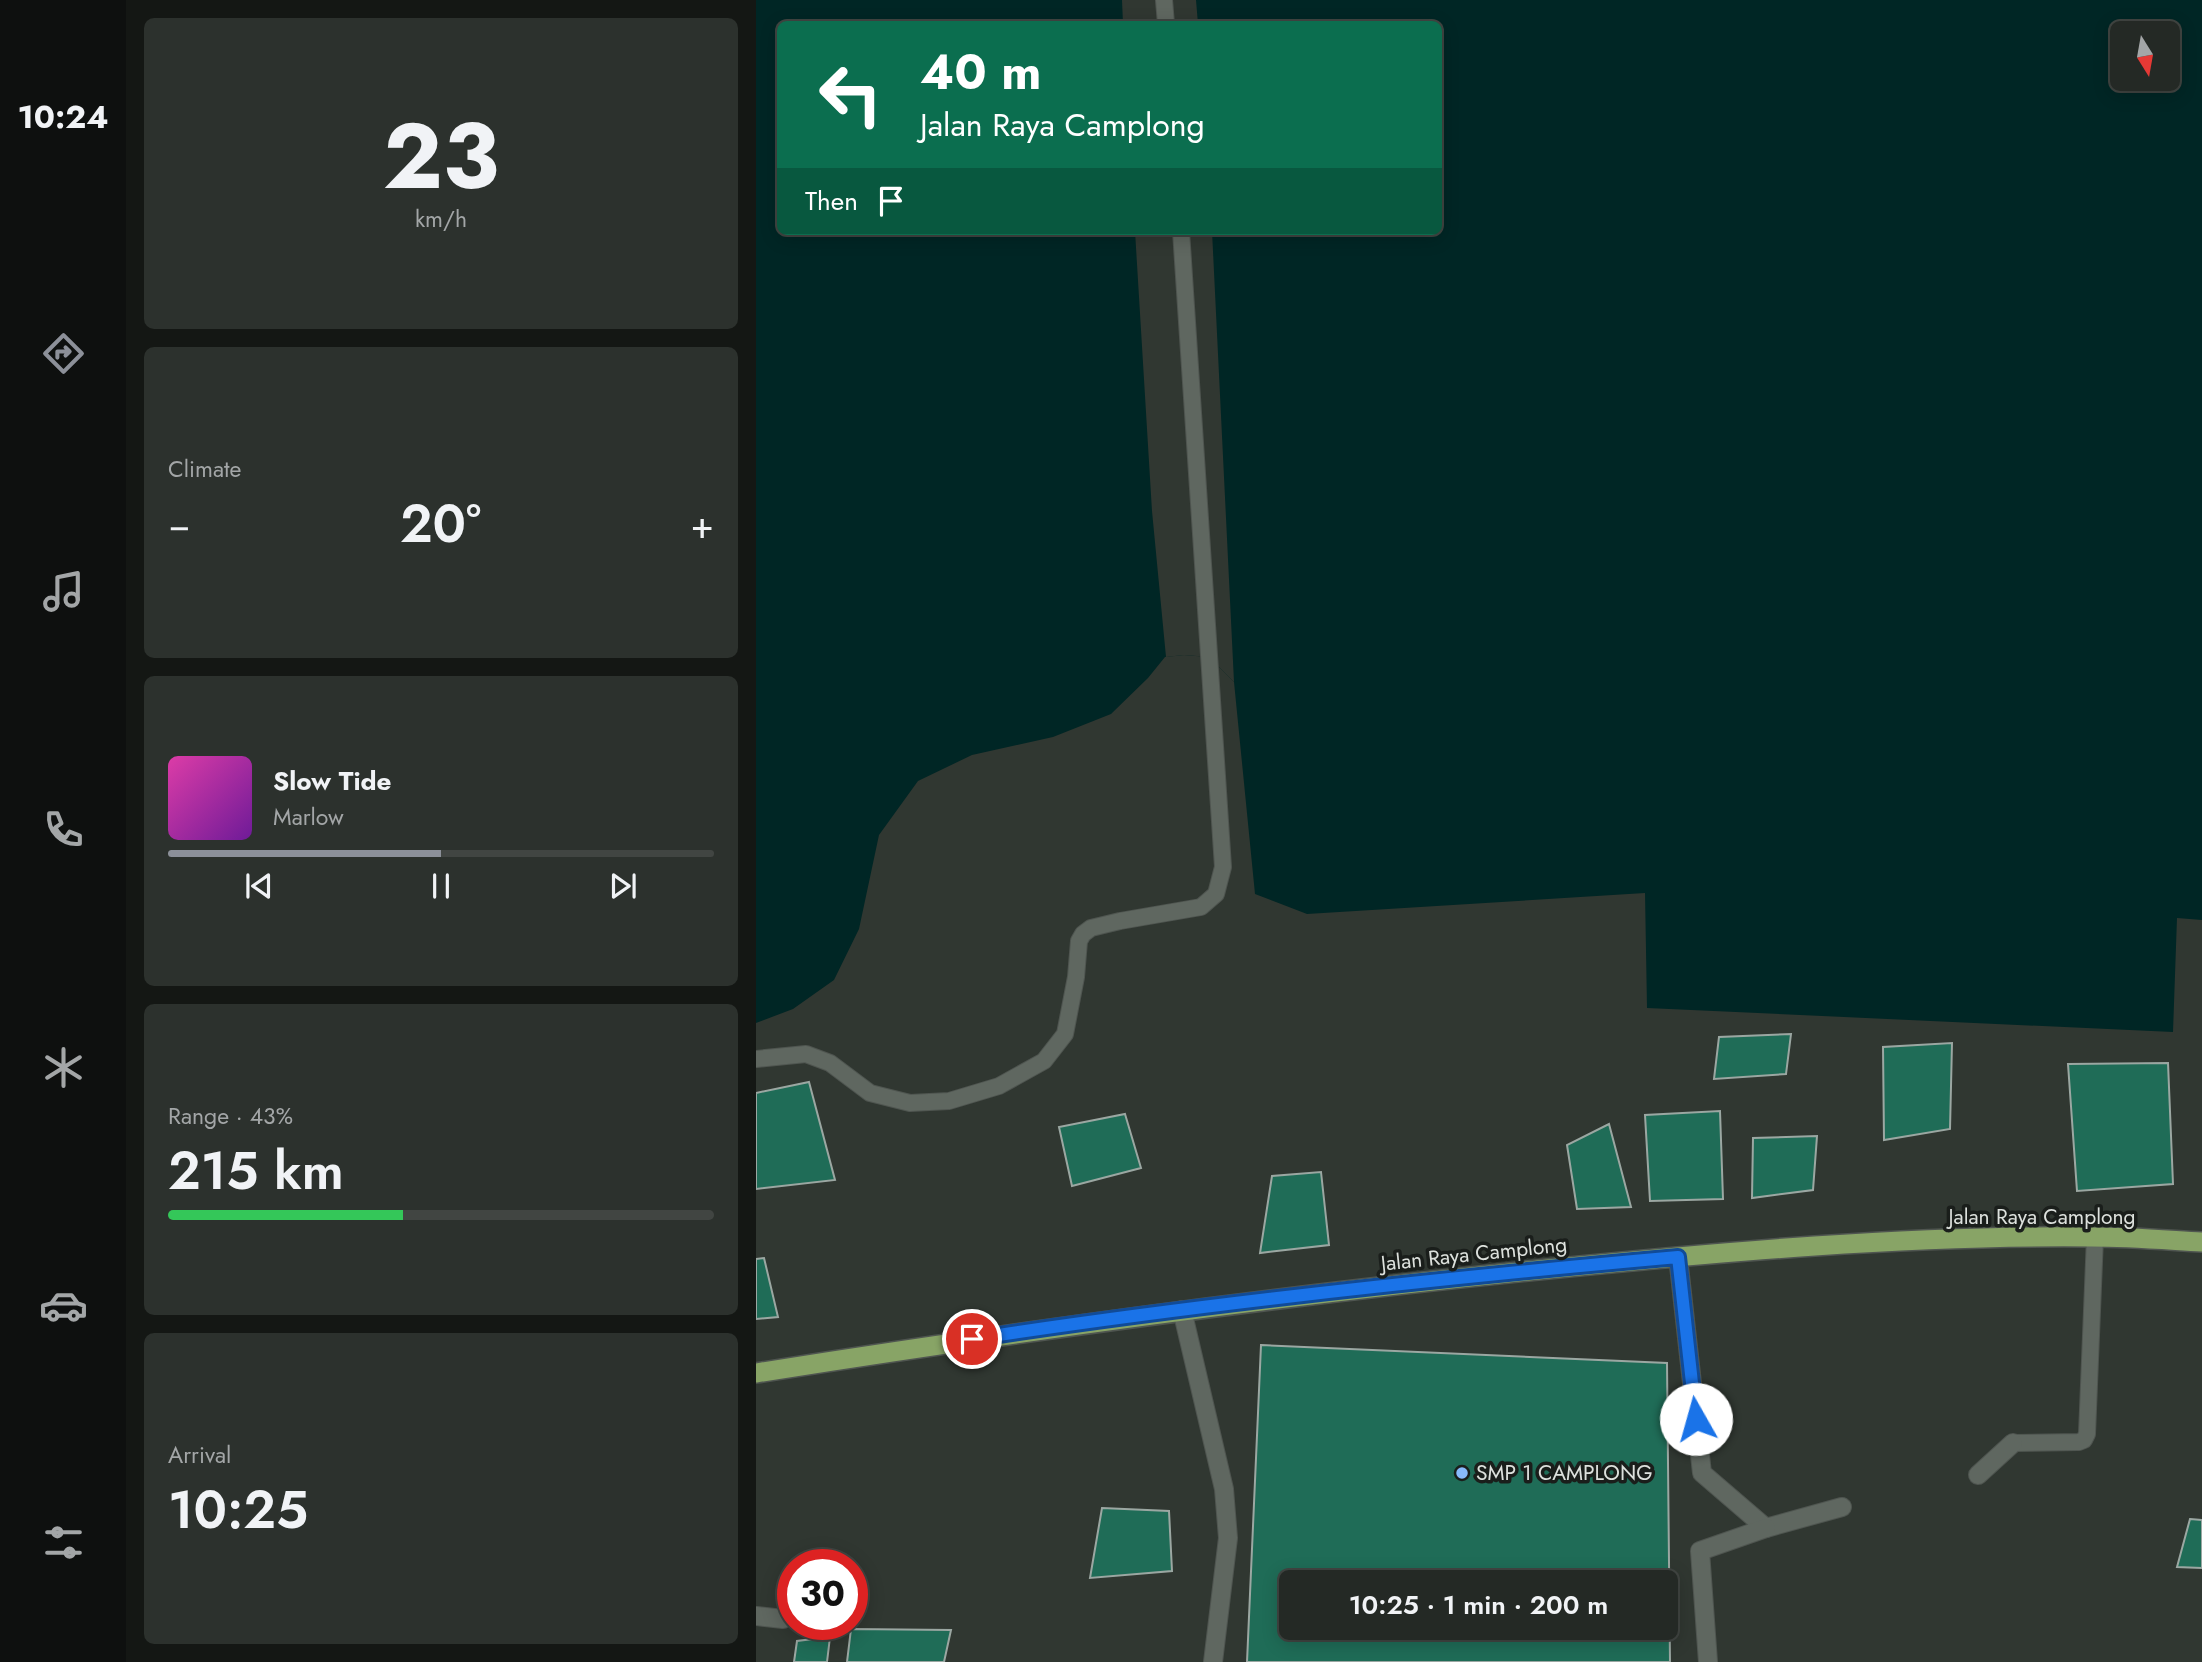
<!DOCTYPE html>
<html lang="en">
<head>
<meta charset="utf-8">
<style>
	:root { --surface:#242925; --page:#2c312d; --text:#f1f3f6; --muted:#a3a6a7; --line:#414542; --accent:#8c9099 }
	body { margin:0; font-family:Jost,sans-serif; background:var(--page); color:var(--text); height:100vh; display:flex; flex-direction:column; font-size:26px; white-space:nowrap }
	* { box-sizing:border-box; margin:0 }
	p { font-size:23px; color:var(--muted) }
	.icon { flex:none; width:38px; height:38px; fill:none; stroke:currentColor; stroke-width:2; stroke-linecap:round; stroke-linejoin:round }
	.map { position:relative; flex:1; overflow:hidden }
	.drawer { display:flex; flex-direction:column; gap:18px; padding:18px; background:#141714; width:630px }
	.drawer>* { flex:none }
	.guide { position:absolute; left:21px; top:21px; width:665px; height:214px; border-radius:10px; box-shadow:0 4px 18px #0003,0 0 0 2px var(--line); background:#0b6e4f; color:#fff; overflow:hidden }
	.needle { width:46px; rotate:169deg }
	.controls { position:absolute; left:1354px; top:21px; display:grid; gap:14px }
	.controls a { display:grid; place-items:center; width:70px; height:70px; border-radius:10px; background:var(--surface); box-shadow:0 4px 18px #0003,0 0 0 2px var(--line); font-size:35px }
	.speed { position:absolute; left:21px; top:1549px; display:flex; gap:14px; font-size:35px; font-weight:700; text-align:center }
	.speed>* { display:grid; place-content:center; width:91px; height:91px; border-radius:50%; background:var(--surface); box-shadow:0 4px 18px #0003,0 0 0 2px var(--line); line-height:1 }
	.speed .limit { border:10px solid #d22; background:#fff; color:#111 }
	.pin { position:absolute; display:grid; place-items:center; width:60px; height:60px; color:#fff; margin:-30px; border:4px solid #fff; border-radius:50%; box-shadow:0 2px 7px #0007 }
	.me { position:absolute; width:77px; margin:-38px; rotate:353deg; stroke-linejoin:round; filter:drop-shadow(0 0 5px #0008) }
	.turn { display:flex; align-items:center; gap:24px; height:147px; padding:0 28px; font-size:32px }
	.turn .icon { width:91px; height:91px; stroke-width:2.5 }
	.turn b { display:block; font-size:49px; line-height:60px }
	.then { display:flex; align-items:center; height:66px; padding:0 28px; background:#0003; gap:14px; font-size:26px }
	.big { font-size:52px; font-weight:600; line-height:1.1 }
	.drawer .tile { flex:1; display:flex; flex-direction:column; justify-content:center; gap:10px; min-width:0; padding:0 24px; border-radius:10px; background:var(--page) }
	.drawer .dial { align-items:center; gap:0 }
	.dial b { font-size:91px; line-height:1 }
	.song { display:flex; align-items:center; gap:21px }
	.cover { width:84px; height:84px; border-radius:10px; background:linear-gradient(135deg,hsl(320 70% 55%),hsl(280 70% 35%)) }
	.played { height:7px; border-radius:4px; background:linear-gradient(90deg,var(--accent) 50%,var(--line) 50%) }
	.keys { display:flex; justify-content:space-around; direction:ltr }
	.heat { display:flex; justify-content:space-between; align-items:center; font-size:38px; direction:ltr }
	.charge { height:10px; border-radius:5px; background:linear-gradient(90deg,#34c759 43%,var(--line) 0) }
	.trip { position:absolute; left:523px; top:1570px; width:399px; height:70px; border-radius:10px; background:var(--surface); box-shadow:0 4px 18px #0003,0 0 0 2px var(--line); font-weight:600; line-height:70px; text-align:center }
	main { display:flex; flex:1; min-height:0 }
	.tabs { display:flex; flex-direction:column; width:126px; justify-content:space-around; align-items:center; background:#0e100f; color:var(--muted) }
	.tabs .icon { width:49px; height:49px }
	.tabs .on { color:var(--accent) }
	.tabs b { font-size:32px; color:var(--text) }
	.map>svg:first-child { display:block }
</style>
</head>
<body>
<main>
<nav class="tabs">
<b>10:24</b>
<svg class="icon on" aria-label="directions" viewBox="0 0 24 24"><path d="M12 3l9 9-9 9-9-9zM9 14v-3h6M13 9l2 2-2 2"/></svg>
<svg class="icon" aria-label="music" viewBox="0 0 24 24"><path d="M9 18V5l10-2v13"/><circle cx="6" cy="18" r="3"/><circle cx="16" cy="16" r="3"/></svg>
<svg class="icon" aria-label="phone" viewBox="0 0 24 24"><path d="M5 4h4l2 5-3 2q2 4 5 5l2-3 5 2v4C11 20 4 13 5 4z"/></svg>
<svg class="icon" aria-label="climate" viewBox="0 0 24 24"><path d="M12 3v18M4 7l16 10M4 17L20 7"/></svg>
<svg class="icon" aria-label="car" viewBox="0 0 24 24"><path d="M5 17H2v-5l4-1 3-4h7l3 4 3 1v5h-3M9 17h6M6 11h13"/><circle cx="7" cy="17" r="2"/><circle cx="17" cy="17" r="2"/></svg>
<svg class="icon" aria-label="filters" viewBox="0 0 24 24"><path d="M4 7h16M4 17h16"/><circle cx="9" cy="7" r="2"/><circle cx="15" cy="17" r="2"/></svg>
</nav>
<section class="drawer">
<div class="tile dial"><b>23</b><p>km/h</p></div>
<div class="tile"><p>Climate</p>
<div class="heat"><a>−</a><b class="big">20°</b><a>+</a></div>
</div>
<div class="tile">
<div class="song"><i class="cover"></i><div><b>Slow Tide</b><p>Marlow</p></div></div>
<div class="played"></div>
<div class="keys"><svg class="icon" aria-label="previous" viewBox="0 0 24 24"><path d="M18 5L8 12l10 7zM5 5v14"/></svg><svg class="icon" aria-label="pause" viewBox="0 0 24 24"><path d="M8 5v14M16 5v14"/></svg><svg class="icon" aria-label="next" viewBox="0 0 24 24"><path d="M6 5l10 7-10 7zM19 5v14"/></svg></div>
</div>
<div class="tile"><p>Range · 43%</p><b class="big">215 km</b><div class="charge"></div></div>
<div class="tile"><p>Arrival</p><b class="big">10:25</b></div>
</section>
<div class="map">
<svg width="1446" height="1662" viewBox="0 0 1446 1662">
	<rect width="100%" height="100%" fill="#303731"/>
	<!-- water -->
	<path fill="#002625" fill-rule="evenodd" d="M0,0H1446V920L1421,918L1417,1032L891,1008L889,893L551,914L499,894L478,682L453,657L428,655L409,657L392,678L355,714L297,737L216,755L162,781L123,835L103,929L78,980L37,1009L0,1023ZM24,24H682V231H24ZM1367,33H1412V79H1367Z"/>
	<!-- pier -->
	<g fill="#303731">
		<path d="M366,0H440L442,24H367Z"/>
		<path d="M379,231H456L478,682L453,657L428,655L410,657L396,511Z"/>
	</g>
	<!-- building -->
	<g fill="#1f6c57" stroke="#9ba7a2" stroke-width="2" fill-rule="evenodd">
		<path d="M1035,1034L1030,1074L958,1079L963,1037Z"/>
		<path d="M1196,1043L1194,1129L1128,1140L1127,1047Z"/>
		<path d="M1412,1063L1417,1184L1321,1191L1312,1064Z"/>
		<path d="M53,1082L79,1180L0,1189V1093Z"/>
		<path d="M964,1111L967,1199L894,1201L889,1115Z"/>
		<path d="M369,1114L385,1168L316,1186L303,1127Z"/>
		<path d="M853,1124L875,1207L821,1209L811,1145Z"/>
		<path d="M1061,1136L1057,1190L996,1198L997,1138Z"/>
		<path d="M565,1172L573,1245L504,1253L516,1176Z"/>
		<path d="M8,1258L22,1317L0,1319V1259Z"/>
		<path d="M505,1345L911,1363L914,1662H491ZM536,1582H910V1628H536Z"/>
		<path d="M346,1508L413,1511L416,1571L334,1578Z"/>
		<path d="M1434,1519L1446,1520V1568L1421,1567Z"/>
		<path d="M95,1629L195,1630L188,1662H91Z"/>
		<path d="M74,1637L71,1662H38L41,1641Z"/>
	</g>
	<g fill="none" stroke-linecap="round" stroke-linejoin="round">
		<!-- service casing -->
		<g stroke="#4f5550" stroke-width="18">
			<g id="service">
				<path d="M408,0L410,24"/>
				<path d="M0,1059L50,1054L74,1063L114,1093L154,1103L193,1101L243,1086L288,1061L309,1034L320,977L323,941L327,934L335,928L364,921L445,907L460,894L467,867L425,231"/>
				<path d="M1257,1443L1323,1442L1328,1440L1331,1434L1339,1237"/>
			</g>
		</g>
		<!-- minor casing -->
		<g stroke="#4f5550" stroke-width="20">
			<g id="minor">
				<path d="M922,1257L946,1473L1010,1528L1086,1507"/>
				<path d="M1222,1475L1257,1443"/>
				<path d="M0,1616L27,1619"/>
				<path d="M952,1662L944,1551L1010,1528"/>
			</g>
		</g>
		<!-- tertiary casing -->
		<g stroke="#4f5550" stroke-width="20">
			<path id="tertiary" d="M426,1310L468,1489L472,1538L457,1662"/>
		</g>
		<!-- trunk casing -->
		<g stroke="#4f5550" stroke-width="22">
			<path id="trunk" d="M0,1373C260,1332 520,1296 782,1270C966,1252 1151,1235 1337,1237C1373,1237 1410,1240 1446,1242"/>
		</g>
		<!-- service -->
		<use href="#service" stroke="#5f6760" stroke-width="16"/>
		<!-- minor -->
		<use href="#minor" stroke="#5f6760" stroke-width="18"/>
		<!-- tertiary -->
		<use href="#tertiary" stroke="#5f6760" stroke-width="18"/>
		<!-- trunk -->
		<use href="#trunk" stroke="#88a466" stroke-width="19"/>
	</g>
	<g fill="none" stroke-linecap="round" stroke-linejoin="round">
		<!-- route casing -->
		<g stroke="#114b97" stroke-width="18">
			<path id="route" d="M216,1339C450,1303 686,1278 922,1257L940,1419"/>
		</g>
		<!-- route -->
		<use href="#route" stroke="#1a73e8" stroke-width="12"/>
	</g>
	<!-- markers -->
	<circle fill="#88bafc" stroke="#1a1e1b" stroke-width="2.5" cx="706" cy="1473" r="7"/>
	<g text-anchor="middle" stroke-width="7" stroke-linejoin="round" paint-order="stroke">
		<!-- street labels -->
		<g font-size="21" fill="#dde1dd" stroke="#1a1e1b">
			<text x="1286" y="1224">Jalan Raya Camplong</text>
			<text transform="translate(718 1254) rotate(-6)" y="7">Jalan Raya Camplong</text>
		</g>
		<!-- poi labels -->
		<g font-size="21" fill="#dde1dd" stroke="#1a1e1b" text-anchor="start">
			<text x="720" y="1480">SMP 1 CAMPLONG</text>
		</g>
	</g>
</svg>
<div class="controls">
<a><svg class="needle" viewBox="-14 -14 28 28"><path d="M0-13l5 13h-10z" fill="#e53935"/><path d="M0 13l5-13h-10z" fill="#a3a6a7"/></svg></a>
</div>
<div class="speed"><div class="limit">30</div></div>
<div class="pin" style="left:216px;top:1339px;background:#d93025"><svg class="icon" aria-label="arrive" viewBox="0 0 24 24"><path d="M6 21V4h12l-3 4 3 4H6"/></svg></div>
<svg class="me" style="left:940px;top:1419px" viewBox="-20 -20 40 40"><circle r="19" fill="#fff"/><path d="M0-13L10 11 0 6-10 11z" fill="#1a73e8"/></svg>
<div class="trip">10:25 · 1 min · 200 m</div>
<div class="guide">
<div class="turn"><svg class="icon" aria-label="left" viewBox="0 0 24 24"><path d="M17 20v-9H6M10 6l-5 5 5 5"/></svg><div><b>40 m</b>Jalan Raya Camplong</div></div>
<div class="then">Then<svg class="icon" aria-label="arrive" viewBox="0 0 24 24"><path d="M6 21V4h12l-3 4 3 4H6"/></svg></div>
</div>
</div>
</main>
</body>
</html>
